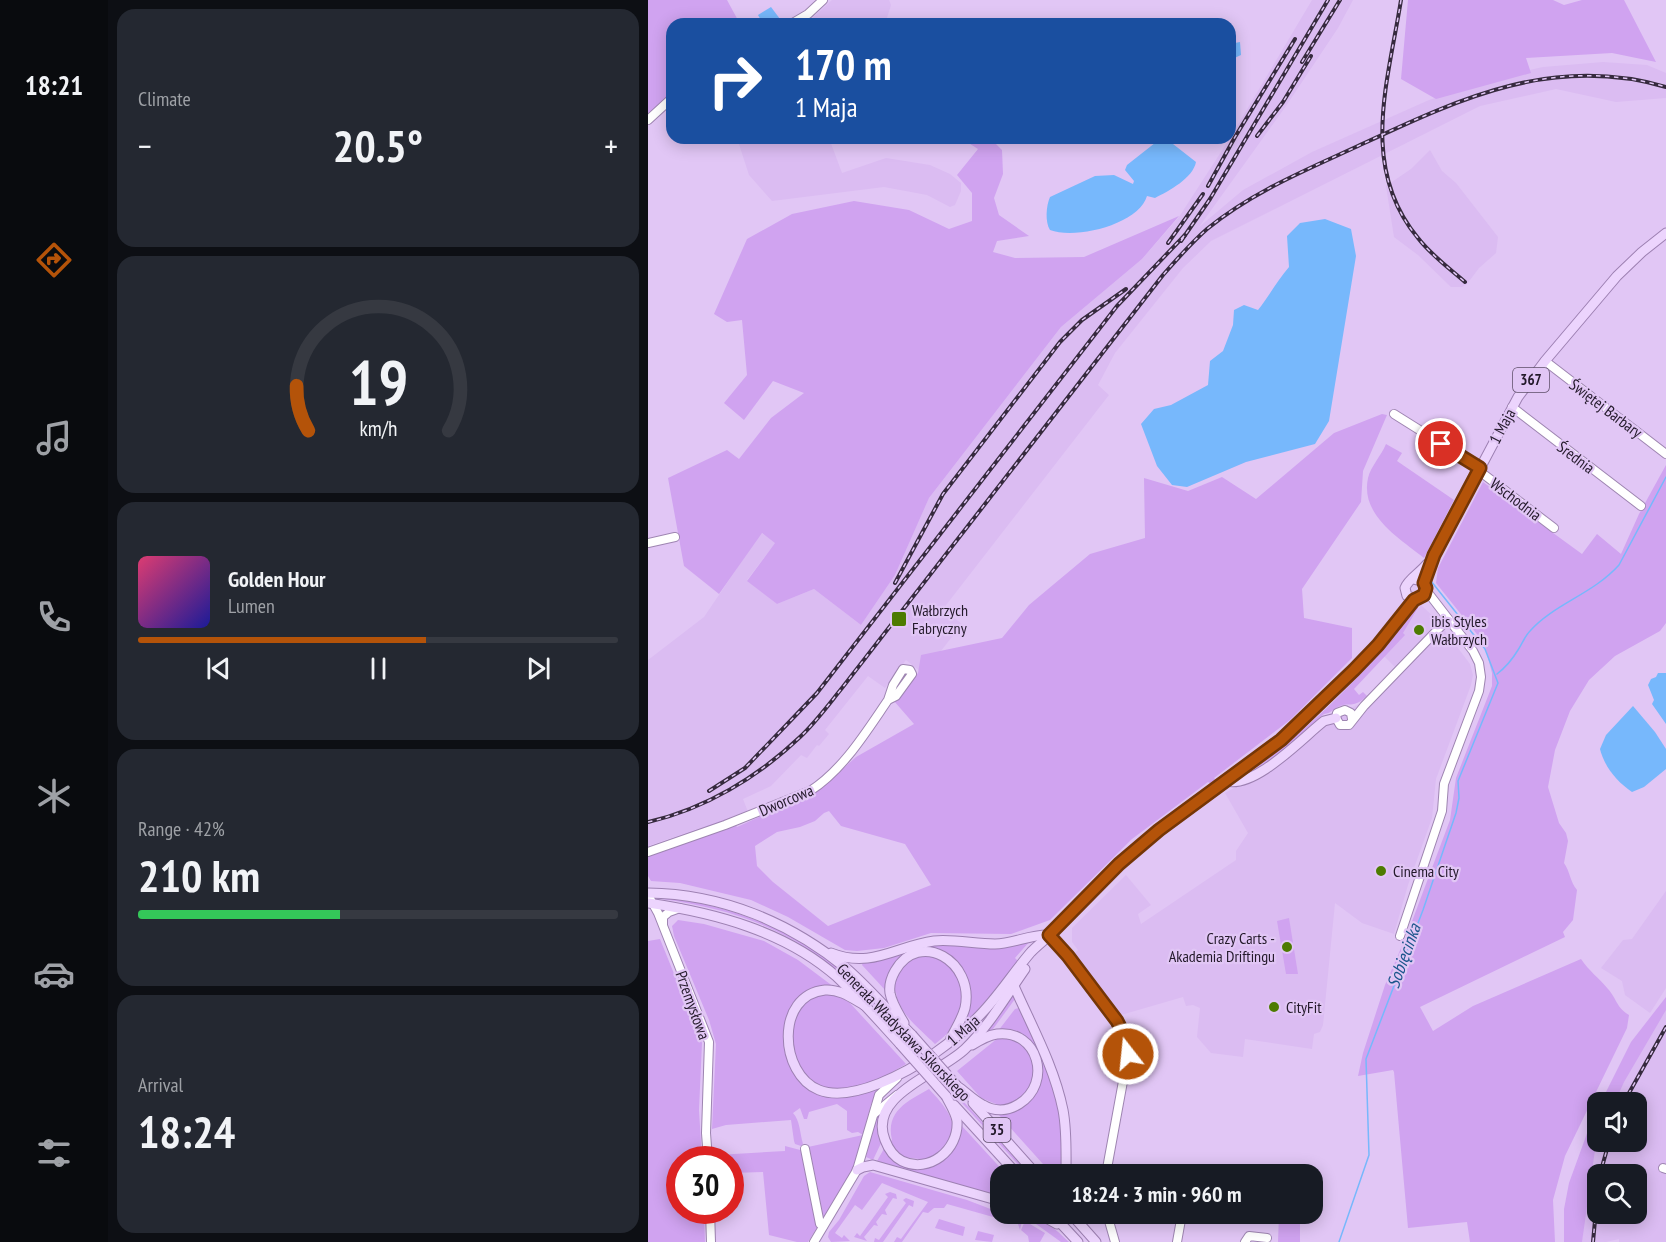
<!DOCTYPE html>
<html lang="en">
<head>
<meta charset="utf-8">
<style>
	:root { --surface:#171b24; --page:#242831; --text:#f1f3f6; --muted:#9ea1a6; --line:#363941; --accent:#b45309 }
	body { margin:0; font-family:"PT Sans Narrow",sans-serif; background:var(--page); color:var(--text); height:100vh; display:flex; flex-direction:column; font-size:22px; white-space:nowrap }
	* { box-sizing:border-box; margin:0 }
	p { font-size:20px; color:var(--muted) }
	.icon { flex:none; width:33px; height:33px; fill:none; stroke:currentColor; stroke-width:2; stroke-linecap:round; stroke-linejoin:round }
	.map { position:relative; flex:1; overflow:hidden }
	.sheet { display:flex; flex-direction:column; gap:9px; padding:9px; background:#0d0f14; width:540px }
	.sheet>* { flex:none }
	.top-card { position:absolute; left:18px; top:18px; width:570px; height:126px; border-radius:18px; box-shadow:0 3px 15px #0003; background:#1a4fa0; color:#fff; overflow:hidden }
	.controls { position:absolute; left:939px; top:1092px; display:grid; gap:12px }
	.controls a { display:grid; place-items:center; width:60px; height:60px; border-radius:12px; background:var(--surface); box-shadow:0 3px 15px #0003; font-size:30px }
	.speed { position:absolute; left:18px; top:1146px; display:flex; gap:12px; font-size:30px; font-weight:700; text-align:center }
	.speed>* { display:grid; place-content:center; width:78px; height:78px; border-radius:50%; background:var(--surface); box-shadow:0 3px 15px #0003; line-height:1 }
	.speed .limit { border:9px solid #d22; background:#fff; color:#111 }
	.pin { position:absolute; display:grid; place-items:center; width:51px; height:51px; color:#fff; margin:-26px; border:3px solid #fff; border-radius:50%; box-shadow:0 2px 6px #0007 }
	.me { position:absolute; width:66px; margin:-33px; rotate:344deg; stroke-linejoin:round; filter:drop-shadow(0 0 4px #0008) }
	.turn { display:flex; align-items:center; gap:21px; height:126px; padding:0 30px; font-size:27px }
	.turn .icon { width:78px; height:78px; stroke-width:2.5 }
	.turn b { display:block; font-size:42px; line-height:51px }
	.big { font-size:45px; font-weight:800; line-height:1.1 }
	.sheet .tile { flex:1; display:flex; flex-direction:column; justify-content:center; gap:9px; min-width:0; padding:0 21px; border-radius:18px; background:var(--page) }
	.sheet .dial { align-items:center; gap:0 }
	.dial svg { height:156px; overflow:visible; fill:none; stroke:var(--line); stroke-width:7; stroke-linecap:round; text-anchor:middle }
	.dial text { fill:var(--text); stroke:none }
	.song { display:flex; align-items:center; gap:18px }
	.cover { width:72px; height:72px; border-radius:9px; background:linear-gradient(135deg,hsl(340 70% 55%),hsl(240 70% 35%)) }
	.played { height:6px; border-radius:3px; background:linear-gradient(90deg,var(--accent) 60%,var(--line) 60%) }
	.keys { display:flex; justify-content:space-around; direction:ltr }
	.heat { display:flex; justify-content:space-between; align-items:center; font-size:33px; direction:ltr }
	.charge { height:9px; border-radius:4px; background:linear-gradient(90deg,#34c759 42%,var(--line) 0) }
	.trip { position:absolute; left:342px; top:1164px; width:333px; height:60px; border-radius:18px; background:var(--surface); box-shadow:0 3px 15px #0003; font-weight:800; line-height:60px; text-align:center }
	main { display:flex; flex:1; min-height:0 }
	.tabs { display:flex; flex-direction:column; width:108px; justify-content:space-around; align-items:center; background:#090b0e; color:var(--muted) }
	.tabs .icon { width:42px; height:42px }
	.tabs .active { color:var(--accent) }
	.tabs b { font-size:27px; color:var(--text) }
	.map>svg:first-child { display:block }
</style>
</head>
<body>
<main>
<nav class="tabs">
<b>18:21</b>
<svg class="icon active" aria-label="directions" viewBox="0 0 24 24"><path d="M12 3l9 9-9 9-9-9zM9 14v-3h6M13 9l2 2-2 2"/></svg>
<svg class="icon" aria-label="music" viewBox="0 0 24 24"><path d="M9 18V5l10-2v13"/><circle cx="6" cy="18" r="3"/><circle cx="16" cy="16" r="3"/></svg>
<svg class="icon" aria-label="phone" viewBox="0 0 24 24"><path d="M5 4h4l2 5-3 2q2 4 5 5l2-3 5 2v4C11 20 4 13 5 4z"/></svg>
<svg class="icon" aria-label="climate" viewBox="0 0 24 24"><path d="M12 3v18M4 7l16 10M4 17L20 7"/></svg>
<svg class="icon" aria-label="car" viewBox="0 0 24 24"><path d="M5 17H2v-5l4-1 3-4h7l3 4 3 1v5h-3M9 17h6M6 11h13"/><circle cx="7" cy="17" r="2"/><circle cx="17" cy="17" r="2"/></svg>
<svg class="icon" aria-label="filters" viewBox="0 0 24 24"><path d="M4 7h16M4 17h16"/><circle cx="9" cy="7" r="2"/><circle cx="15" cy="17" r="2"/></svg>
</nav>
<section class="sheet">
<div class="tile"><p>Climate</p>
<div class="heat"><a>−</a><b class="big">20.5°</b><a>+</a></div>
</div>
<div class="tile dial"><svg viewBox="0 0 100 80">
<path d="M14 69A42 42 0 1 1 86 69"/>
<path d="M14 69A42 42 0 0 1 8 46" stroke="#b45309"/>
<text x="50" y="56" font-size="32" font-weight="700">19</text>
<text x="50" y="72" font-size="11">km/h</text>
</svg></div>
<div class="tile">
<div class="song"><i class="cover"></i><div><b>Golden Hour</b><p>Lumen</p></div></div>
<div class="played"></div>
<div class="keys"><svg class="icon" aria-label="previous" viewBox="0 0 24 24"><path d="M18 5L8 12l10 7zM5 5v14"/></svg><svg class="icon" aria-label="pause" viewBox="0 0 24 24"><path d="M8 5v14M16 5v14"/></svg><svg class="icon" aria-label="next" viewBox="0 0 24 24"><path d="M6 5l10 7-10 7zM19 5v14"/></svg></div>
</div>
<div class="tile"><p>Range · 42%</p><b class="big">210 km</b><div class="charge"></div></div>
<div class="tile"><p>Arrival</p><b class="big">18:24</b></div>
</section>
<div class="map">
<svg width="1018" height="1242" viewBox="0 0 1018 1242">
	<rect width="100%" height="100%" fill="#e1c6f5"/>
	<!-- built -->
	<g fill="#dbbcf2" fill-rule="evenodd">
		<path d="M184,0H241L243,5L237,24H158Z"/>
		<path d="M664,0H705L690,28L638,106L551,227L595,190L664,152L781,100L847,78L895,67L955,62L999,65L1018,73V98L968,102L908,89L832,106L563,241L535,268L467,353L450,385L461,395L295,609L314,624L282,665L272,671L258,660L237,688L220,676L177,730L181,734L171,746L169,745L159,758L153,755L123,786L95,799L100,812L0,846V660L56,617L113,533L128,542L99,580L129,604L166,589L213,625L247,575L281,498L413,327L494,259L531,217L582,138Z"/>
		<path d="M89,138H181L194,173L238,158L282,165L302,174L313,183V191L307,205L302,207L279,195L236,187L124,201L101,175Z"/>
		<path d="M782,150L794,171L808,183L850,237L848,253L831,268L819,284L814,287H803L770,255L746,237L738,186L763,169Z"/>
		<path d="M773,605L789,620L822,664L825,675L823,685L788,779L784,818L760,885L746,934L714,923L687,903L675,1025L672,1032L666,1034L664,1049L597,1039L595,1057L563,1053L549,1037L552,1008L545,1005L538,1006L535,997L473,1015L425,955L430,950L424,942V928L478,875L503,905L490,914L493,924L588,860V851L600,833L577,793L586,788L611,778L699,708L705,707L719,700L748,668L736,656L744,648Z"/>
		<path d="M1018,891V988L1002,1013L977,995L974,981L953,968L975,940L984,939Z"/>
		<path d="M1018,1007V1242H971V1239L958,1242H934L938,1170L950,1142H988V1102H965L979,1072ZM950,1174H988V1214H950Z"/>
	</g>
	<!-- green -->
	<g fill="#d0a3f0" fill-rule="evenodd">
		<path d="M0,0H79L92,24H24V92L0,115Z"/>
		<path d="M760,0H905L916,5L934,0H976L1008,62L964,53L878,58L883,73L788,99L753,79Z"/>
		<path d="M313,138H342L354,150L355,174L346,198L351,215L381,236L349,241L345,252L367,258L436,257L531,216L494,259L413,327L281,498L247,575L213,625L166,589L129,604L99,581L127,543L114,533L71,594L36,566L20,478L79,450L91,459L123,418L156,393L125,381L96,420L76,403L99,375L94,320L79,322L66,314L99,239L144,214L206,201L261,210L301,229L324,221V193L309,175L330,149Z"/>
		<path d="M734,414L739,415L715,471L713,502L654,589L656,618L704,628V658L642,720L566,778L568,780L563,784L560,782L484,839L402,920L363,934L283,933L236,948L209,951L197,950L140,917L103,900L32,883L3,881L0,876V847L84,817L89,827L171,790L208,757L266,724L246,701L270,673L273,655L354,638L381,605L442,554L497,538L496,478L540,491L574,477L608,499L686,433ZM181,811L193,826L257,844L283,885L180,926L125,882L109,866L107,846L129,832L152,827L167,821L176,813Z"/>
		<path d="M738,444L754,453L749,461L806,500L776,558C751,538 712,515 720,478C723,466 733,456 738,444Z"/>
		<path d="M1018,465V623L1012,631L967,656L941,680L922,711L907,750L900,787L911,823L918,833L920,841L916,863C922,871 922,882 929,890L925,920L915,932L917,937L772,1007L785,1031L825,1006L933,959C941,971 951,978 960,989C969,999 968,1007 981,1015L979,1028L917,1156L905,1200L907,1242H822L819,1222L760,1228L746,1072L745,1070L710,1076L715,1053L737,985L760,932L802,820L808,778L844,686V673L836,643L788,583L790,568L835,482L934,554L949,534L973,554L991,514Z"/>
		<path d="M768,604L770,608L755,633L757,635L706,689L711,695L715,692L719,696C704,710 700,701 690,707C684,710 683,713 676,714L613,770L600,774C648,739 693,697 732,652C745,637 755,619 768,604Z"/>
		<path d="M14,897C84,906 148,929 201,977C222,996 240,1017 258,1038L256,1039C238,1019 220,997 200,979C145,930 86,909 14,899Z"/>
		<path d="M641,918L650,974H638L629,921Z"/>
		<path d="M30,920L56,924L116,941L150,960L186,987L161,991L136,1039L138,1053L167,1092L234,1085L223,1104L216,1136L204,1175L174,1221L160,1147L215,1135L210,1132L204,1133L199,1130V1111L189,1104L161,1112L159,1119H156L152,1108L145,1113C152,1120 152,1134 155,1144L153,1146L147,1144L146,1141L143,1120L78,1125L64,1129L68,1044L61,1020L26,936L24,926Z"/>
		<path d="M12,939L54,1043L51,1110L54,1159L32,1160V1210L56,1211L57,1242H0V941Z"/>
		<path d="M382,941L367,958L370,961L342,996L318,1023C312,1005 326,965 302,956C295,953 267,955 258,955L238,991L214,965L215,962L230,961L277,946Z"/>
		<path d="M277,955C283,956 290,957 295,960C312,972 318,996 311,1016C307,1028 297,1036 287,1044C273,1030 250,1013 248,992H245C247,972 257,960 277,955Z"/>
		<path d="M176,993L194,997L201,1002L258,1064C234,1078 208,1095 179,1089C146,1083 135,1033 152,1008C158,1000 167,997 176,993Z"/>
		<path d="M365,993L367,999L345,1029L339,1032Z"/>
		<path d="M1018,997V1010L976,1082L967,1102H953L983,1042Z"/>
		<path d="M371,1008L401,1068L415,1131L416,1174H404L351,1115C370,1111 394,1096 394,1073C393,1065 389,1057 387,1049L350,1031L367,1009Z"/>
		<path d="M355,1037L371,1042L385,1058C385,1065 388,1077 385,1083C379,1098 364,1106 348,1106V1104L333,1098L309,1071L350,1038Z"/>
		<path d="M281,1089C295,1104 316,1126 299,1147C295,1153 285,1157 279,1160L255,1157L242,1144L244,1140C237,1111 260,1101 281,1089Z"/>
		<path d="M306,1091L381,1174H379L304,1092Z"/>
		<path d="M233,1110L234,1141L225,1160L218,1157L226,1122Z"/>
		<path d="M949,1110L951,1142L947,1150L934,1242H916V1209L921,1183L942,1125Z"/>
		<path d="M313,1125L358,1174H352V1197L229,1161L237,1147L244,1157L286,1164Z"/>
		<path d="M137,1146L156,1151L171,1224L160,1242H149L121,1235L115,1172L83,1173L82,1160L69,1159V1155L137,1151Z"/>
		<path d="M222,1172L319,1200L374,1221L372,1230L370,1224L299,1204L296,1208H286L280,1213L275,1212L254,1242H246L249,1237L253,1239L280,1202L234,1183L214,1210L207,1205L187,1233L194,1238L196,1235L202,1241L183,1242L180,1237L181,1232L191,1220L216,1176Z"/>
		<path d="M242,1192L248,1194L249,1199L245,1198L237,1210L239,1215L234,1214L228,1222L230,1226L226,1225L216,1237L219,1241L206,1237L209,1233L212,1236L240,1197L237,1194Z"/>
		<path d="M258,1198L266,1201L265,1207L261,1205L235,1242H226L227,1238L231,1240L258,1203L255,1200Z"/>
		<path d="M365,1214C391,1213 402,1224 421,1242H413L388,1224Z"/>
		<path d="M631,1214H650L652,1220V1242H630Z"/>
		<path d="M291,1219L317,1227L315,1236L287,1228Z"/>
		<path d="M377,1221L397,1233L392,1242H381L380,1236L373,1230Z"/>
		<path d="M330,1231L346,1235L344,1242L327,1240Z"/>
	</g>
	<!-- water -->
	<g fill="#77b8fc">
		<path d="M123,7L132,19L124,24H115L110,15Z"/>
		<path d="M592,42L593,55L582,60V44Z"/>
		<path d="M512,139L525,144L548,162C545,178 521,191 507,198L499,196C491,224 428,240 402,230C397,222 398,206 402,197L447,176L466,175L485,184L486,181L477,170L479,165Z"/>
		<path d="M677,219L703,229L708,256L681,421L667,444L598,462L539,487L524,485L509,466L493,424L506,409L523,405L560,385L562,361L575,351L585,325L586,310L596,305L610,310C621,296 629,281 641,267L639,236L652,223Z"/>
		<path d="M1010,673H1018V724L1004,704L1006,700L1000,685L1003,679L1008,677Z"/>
		<path d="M985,706L1007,732L1018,749V769L996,787L984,792C969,782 956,766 952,749L958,735Z"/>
	</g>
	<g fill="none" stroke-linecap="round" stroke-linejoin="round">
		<!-- stream -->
		<g stroke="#77b8fc" stroke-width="1.5">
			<path d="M849,674C858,667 864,660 870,650C874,644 877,636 882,631C906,604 945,594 971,565L1018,477"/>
			<path d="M691,1242L721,1155L718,1059L775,910L808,813L811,798L810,781L850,683L837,649L783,581"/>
		</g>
		<!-- minor casing -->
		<g stroke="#9e85b1" stroke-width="10">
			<g id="minor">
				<path d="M143,24L160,14L175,0"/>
				<path d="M0,120L24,98"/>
				<path d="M897,361L1018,454"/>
				<path d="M864,407L993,506"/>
				<path d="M746,414L832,468"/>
				<path d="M830,470L906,528"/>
				<path d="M0,543L27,537"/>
				<path d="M704,719L703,713L697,710L689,713L688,718L692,725H701L716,706L800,619"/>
				<path d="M0,852L77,825L162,791C195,770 218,732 240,700L248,696L264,674L262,670L255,669L245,685L240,700"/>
				<path d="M0,895L10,913L61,1042L58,1133L60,1160"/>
				<path d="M15,924V917L21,912L32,908"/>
				<path d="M401,935L420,956L469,1021L478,1039L480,1054L458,1174"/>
				<path d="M752,936L794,811L796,784L831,691L833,677L831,663L825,651L778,590"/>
				<path d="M226,1114L249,1095"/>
				<path d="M157,1149L172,1224L175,1226"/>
				<path d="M1015,1168L1018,1169"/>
				<path d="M62,1210L63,1242"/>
				<path d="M459,1214L467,1242"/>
				<path d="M166,1242L209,1170L231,1095L249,1078"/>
				<path d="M529,1242L534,1214"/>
				<path d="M597,1242L601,1236L619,1238"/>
			</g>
		</g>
		<!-- major casing -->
		<g stroke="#9d80b2" stroke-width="11">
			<g id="major">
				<path d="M765,579L773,581L777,587L776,595L770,599L759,596L757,588C760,579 772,573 779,564"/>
				<path d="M776,583L786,555L870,397L897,361L969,276L994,252L1018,233"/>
				<path d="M578,781C607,789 654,738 676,721L688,718"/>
				<path d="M0,893C74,894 142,922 199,969C222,989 242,1013 264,1035"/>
				<path d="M0,903C67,913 137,931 189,977C211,998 231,1021 252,1044"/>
				<path d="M183,953C224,969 248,946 286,941C306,939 327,944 347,944C365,944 383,934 401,935"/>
				<path d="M366,986C384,1027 406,1066 415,1110C419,1131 418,1153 418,1174"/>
				<path d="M216,1005C204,998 192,989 177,990C127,995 131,1074 171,1090C204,1103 260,1072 287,1053C301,1043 315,1032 328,1019C349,999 364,974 383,952C389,946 395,941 401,936C425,912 447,886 472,863C523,818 582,784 633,739C663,713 694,686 721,656C737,638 750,617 767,600"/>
				<path d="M256,1023C251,1014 244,1004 242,993C241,986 243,978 247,971C271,929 327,961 317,1008C314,1019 308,1028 303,1038"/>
				<path d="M309,1086C318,1092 326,1101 335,1105C347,1112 360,1111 371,1104C405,1083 390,1029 349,1034C340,1035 332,1040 324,1045"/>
				<path d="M298,1096C302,1104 308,1113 309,1121C311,1150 281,1174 254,1161C246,1157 240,1148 237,1140C219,1095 291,1074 317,1049C341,1026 358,996 377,969"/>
				<path d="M325,1103L388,1174"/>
				<path d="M306,1105L369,1174"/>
				<path d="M209,1170L215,1167L225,1165L352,1201"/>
				<path d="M391,1214L409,1224"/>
				<path d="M404,1214L430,1242"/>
				<path d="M423,1214L448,1242"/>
			</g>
		</g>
		<!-- minor -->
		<use href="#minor" stroke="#fff" stroke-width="8"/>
		<!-- major -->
		<use href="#major" stroke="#ecd4fd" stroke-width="9"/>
		<!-- rail casing -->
		<g stroke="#362a3e" stroke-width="4">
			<g id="rail">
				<path d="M753,0C740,82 711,167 770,238C783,255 801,268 817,282"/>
				<path d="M654,62L692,0"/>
				<path d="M609,136L635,102L663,56"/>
				<path d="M560,186L587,137L647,39"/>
				<path d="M533,241L562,199L680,0"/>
				<path d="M520,243L555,194"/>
				<path d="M247,583L295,494L412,342L434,320L478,289"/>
				<path d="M61,791L97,768L169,693L469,306L537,235"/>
				<path d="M0,822C57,809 110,777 152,737C168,722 181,704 194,688L515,275C529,259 543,243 559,229C604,192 658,170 710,146C811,99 904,54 1018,87"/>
				<path d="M976,1102L1018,1027"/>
				<path d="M952,1174L961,1142"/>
				<path d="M945,1242L950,1188"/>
			</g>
		</g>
		<!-- rail -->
		<use href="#rail" stroke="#e1c6f5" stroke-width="1.5" stroke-dasharray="4.5" stroke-linecap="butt"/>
		<!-- major-bridge casing -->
		<g stroke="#9d80b2" stroke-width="11" stroke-linecap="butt">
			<g id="major-bridge">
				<path d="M264,1035L309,1086"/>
				<path d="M252,1044L298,1096"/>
			</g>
		</g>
		<!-- major-bridge -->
		<use href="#major-bridge" stroke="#ecd4fd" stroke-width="9"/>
	</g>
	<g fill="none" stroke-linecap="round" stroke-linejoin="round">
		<!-- route casing -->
		<g stroke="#753606" stroke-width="15">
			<path id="route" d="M480,1054L478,1039L469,1021L420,956L401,935L471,864L511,830L633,740L706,670L730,645L766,600L776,595L778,588L776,583L786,555L832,468L793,444"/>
		</g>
		<!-- route -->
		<use href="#route" stroke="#b45309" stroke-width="10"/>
	</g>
	<!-- markers -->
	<g fill="#4d7b01" stroke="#e1c6f5" stroke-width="2">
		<rect x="243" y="611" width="16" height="16" rx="3"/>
		<circle cx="771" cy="630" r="6"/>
		<circle cx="733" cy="871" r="6"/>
		<circle cx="639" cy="947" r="6"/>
		<circle cx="626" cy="1007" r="6"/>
	</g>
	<g text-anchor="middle" stroke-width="4.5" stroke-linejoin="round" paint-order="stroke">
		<!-- shield labels -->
		<g fill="#e1c6f5" stroke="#5c4d67" stroke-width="1.5">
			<rect x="865" y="368" width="36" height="24" rx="4.5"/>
			<rect x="335.5" y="1118" width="27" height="24" rx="4.5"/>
		</g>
		<g font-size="15" font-weight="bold" fill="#23192a">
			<text x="883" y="385">367</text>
			<text x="349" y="1135">35</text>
		</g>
		<!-- street labels -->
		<g font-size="16" fill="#23192a" stroke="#e1c6f5">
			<text transform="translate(958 408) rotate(37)" y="6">Świętej Barbary</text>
			<text transform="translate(854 426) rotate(-62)" y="6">1 Maja</text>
			<text transform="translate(928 457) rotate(37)" y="6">Średnia</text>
			<text transform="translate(868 499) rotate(37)" y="6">Wschodnia</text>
			<text transform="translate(138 800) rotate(-23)" y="6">Dworcowa</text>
			<text transform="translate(45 1005) rotate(70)" y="6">Przemysłowa</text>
			<text transform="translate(315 1030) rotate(-41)" y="6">1 Maja</text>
			<text transform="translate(256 1032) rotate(46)" y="6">Generała Władysława Sikorskiego</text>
		</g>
		<!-- poi labels -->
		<g font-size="16" fill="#23192a" stroke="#e1c6f5" text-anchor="start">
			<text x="264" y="616">Wałbrzych<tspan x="264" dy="18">Fabryczny</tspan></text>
			<text x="783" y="627">ibis Styles<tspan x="783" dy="18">Wałbrzych</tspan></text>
			<text x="745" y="877">Cinema City</text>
			<text x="627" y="944" text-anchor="end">Crazy Carts -<tspan x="627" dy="18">Akademia Driftingu</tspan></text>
			<text x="638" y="1013">CityFit</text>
		</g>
		<!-- water labels -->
		<g font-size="18" font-style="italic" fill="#1c568c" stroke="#e1c6f5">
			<text transform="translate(756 956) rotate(-70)" y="6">Sobięcinka</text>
		</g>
	</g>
</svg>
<div class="controls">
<a><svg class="icon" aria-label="sound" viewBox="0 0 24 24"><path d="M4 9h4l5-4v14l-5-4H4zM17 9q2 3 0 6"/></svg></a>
<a><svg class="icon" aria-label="search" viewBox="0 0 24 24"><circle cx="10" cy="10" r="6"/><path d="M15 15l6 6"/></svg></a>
</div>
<div class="speed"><div class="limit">30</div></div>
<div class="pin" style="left:793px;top:444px;background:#d93025"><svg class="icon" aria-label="arrive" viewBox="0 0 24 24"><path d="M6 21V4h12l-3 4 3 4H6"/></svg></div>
<svg class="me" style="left:480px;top:1054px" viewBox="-20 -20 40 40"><circle r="17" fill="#b45309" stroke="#fff" stroke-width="3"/><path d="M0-11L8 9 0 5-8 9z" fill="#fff"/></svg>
<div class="trip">18:24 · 3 min · 960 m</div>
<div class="top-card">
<div class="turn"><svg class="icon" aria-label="right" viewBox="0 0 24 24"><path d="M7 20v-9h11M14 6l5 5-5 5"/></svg><div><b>170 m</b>1 Maja</div></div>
</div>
</div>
</main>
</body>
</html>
